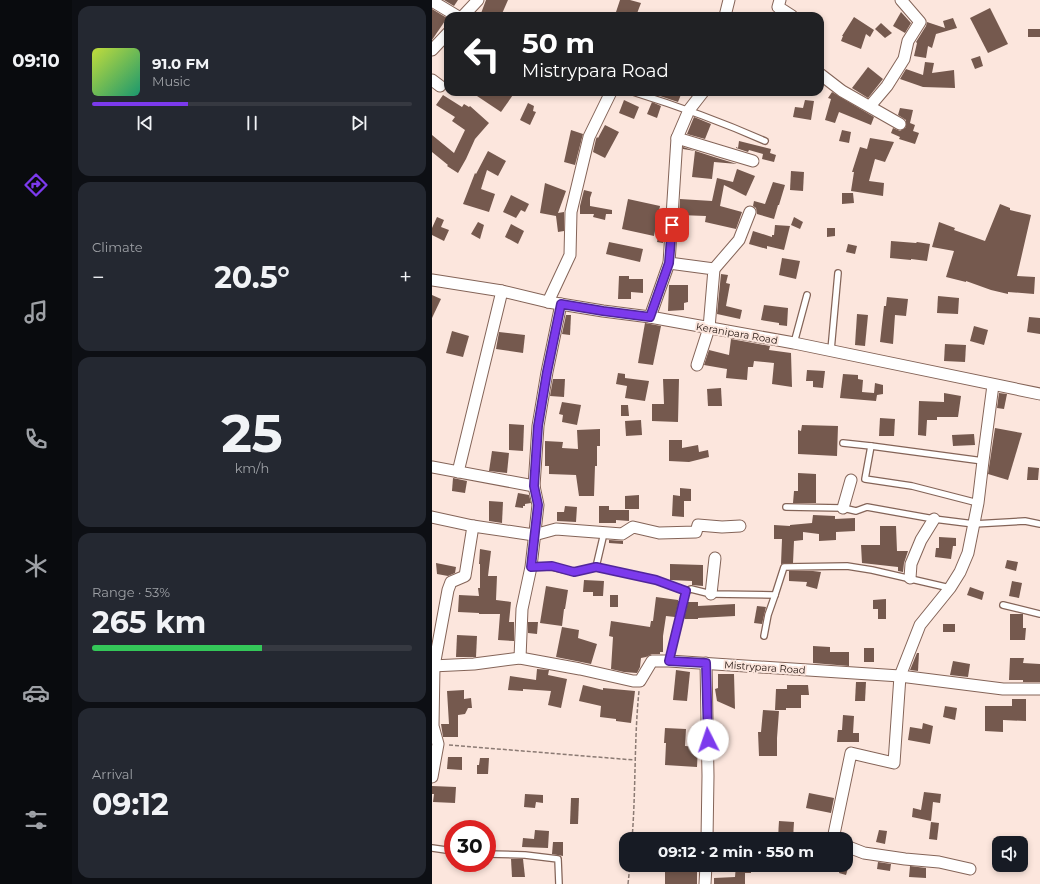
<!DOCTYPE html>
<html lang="en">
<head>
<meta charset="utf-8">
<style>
	:root { --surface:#171b24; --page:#242831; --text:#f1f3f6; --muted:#9ea1a6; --line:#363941; --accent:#7c3aed }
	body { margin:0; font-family:Montserrat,sans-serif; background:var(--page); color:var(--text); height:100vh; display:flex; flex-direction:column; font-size:15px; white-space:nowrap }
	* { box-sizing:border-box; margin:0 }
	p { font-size:13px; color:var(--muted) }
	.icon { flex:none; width:22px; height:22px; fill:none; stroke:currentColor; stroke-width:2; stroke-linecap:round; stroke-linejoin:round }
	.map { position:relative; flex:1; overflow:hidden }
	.details { display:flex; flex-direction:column; gap:6px; padding:6px; background:#0d0f14; width:360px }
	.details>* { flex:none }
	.banner { position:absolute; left:12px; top:12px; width:380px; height:84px; border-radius:12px; box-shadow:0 2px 6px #0003; background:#202124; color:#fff; overflow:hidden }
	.buttons { position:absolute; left:560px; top:836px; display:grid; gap:8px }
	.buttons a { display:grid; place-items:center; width:36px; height:36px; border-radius:8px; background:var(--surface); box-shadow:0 2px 6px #0003; font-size:20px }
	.speed { position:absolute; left:12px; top:820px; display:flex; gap:8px; font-size:20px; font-weight:700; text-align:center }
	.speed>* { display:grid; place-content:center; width:52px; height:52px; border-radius:50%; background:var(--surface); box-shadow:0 2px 6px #0003; line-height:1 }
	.speed .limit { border:6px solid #d22; background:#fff; color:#111 }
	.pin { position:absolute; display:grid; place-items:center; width:34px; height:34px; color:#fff; margin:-17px; border-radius:8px; box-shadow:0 2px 6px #0006 }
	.me { position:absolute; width:44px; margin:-22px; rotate:356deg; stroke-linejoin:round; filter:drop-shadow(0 0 3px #0008) }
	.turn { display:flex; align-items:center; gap:14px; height:84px; padding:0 12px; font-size:18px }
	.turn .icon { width:52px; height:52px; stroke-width:2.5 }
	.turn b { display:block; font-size:28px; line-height:34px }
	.big { font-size:30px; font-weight:700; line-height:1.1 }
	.details .tile { flex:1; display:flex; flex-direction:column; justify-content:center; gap:6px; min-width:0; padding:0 14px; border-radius:12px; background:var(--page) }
	.details .dial { align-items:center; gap:0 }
	.dial b { font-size:52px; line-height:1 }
	.song { display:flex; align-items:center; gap:12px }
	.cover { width:48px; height:48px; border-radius:6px; background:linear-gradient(135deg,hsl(70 70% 55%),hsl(160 70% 35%)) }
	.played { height:4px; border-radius:2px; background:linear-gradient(90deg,var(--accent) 30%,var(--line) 30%) }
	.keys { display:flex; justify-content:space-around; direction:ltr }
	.heat { display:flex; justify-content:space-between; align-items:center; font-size:22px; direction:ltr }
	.charge { height:6px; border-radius:3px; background:linear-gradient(90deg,#34c759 53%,var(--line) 0) }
	.trip { position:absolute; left:187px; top:832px; width:234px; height:40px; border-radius:12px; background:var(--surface); box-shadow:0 2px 6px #0003; font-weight:700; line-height:40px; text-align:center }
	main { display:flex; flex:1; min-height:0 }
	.tabs { display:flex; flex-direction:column; width:72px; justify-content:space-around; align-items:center; background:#090b0e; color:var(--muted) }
	.tabs .icon { width:28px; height:28px }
	.tabs .current { color:var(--accent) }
	.tabs b { font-size:18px; color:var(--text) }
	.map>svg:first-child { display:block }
</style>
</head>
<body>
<main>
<nav class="tabs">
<b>09:10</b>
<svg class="icon current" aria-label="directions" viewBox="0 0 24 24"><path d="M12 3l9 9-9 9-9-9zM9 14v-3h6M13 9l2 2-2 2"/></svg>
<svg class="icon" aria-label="music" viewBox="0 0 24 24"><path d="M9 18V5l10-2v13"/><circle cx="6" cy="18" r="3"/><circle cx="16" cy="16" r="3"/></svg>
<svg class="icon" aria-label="phone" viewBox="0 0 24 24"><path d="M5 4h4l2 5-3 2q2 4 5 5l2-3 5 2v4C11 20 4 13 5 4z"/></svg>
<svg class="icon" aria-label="climate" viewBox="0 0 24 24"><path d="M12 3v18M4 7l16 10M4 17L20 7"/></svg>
<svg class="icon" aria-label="car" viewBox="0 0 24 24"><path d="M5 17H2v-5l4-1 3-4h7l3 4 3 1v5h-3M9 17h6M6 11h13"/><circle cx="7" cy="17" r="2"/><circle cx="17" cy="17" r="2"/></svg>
<svg class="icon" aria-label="filters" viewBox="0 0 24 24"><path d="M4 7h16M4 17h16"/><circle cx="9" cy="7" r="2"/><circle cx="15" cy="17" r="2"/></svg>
</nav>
<section class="details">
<div class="tile">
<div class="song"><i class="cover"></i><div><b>91.0 FM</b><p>Music</p></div></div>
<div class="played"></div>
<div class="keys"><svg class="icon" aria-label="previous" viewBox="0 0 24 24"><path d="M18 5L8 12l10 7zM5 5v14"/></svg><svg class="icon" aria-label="pause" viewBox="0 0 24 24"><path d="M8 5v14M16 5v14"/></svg><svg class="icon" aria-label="next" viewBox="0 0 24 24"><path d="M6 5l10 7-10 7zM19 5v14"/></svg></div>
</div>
<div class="tile"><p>Climate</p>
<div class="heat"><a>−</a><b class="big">20.5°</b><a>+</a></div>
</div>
<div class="tile dial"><b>25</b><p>km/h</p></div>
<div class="tile"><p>Range · 53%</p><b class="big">265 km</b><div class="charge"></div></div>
<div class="tile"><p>Arrival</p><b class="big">09:12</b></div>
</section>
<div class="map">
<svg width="608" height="884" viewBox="0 0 608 884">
	<rect width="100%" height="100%" fill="#fce6dd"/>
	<!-- building -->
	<g fill="#75594e">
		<path d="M12,0H26L22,6Z"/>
		<path d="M54,0H76L69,16H48Z"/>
		<path d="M188,0H198L209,3L204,16L184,12Z"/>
		<path d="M558,8L576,44L556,53L538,18Z"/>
		<path d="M0,9L15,18L0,40Z"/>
		<path d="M469,12L479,23L473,33L461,26Z"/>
		<path d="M422,17L442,30L438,37L434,34L429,49L409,41L411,36H410Z"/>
		<path d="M521,18L525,28L504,34L500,48L496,46L494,58L482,56L485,43L484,42L494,26L495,22L513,28L511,21Z"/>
		<path d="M449,23L460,33L453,38L443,29Z"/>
		<rect x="596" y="29" width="12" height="8"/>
		<path d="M548,56L551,66L543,69L539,59Z"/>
		<path d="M493,62L502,63L500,73L522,70L523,88L491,87L468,79L474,69L491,75Z"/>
		<path d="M436,67L451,79L436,98L420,88Z"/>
		<path d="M39,92H83L69,112Z"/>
		<path d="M216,92H250L246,102Z"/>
		<path d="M400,92L442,117L439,125L407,112L403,123L393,120L399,99L396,98Z"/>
		<path d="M11,95L30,107L32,104L37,107L38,106L57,123L43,139L34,159L26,173L15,166L16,165L0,152V135L22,153L33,130L20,121L23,117L4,105Z"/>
		<path d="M192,100L207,107L202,119L187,113Z"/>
		<path d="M373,100L382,101L379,120L361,117L363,107L371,108Z"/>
		<path d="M220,102L229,106L225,118L215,114Z"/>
		<path d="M96,103L102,106L101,111L104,112L98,125L88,120Z"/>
		<path d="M468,108L481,110L478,123L483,125L481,131L487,133L483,144L467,139L468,137L459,133L461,128L468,131L474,127V120L466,115Z"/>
		<path d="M262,117L279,124L273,139L255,134Z"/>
		<path d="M173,125L187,132L173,158L161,152L164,139L165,137L166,138Z"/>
		<path d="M139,130L151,134L143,165L132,162Z"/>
		<path d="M410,130L419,132L417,143L407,141Z"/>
		<path d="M438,138L462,142L453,162L443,159L437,181L452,183L451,196L419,191L422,172H420L428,147L435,149Z"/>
		<path d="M307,141L339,149L338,153L344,155L342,162L330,159L331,154L317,150L316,152L304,148V147L306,148Z"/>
		<path d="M251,147L282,157L305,164L282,162L280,179L260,177L263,151L251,149Z"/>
		<path d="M56,151L74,161L66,176L55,170L49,189L63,194L57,212L31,204L43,173L44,174Z"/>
		<path d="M305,169L323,176L314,196L292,185L288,206L310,212L304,229L273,222L274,216L247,215L248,199L280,201L285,178L301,182Z"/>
		<path d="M359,171L372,172L371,191L358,190Z"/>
		<path d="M341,182L353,185L347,205H346L342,219L325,214L324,208L321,206L322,201L333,204Z"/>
		<path d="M113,183L134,191L126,213L132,212V231L126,232L124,216L108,213Z"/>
		<path d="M152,190L160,192L158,198V206L180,210V214H174L173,220L161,217L162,214H148V206Z"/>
		<path d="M410,193H421L422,203L410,204Z"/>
		<path d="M79,195L97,204L93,212L89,210L84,218L71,212Z"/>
		<path d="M196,199L228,206L222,236L190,229Z"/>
		<path d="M568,204L578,208V210L599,215L585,276L603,277L602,294L576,292V294L559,290L534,281V282L514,277L522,251L500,247L507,222L523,228L522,230L553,241Z"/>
		<path d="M5,217L12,220L9,227L17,230L12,241L0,235V228Z"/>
		<path d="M362,217L371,222L368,229L359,225Z"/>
		<path d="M46,222L52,225L48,239L39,234Z"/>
		<path d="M79,224L92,231L86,244L73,237Z"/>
		<path d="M343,225L358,226L352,250L335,246V249L317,244L321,231L340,237V235H342Z"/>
		<path d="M395,228H403V236L395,237Z"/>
		<path d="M227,234L232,235L231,243L225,242Z"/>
		<path d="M459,241L484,243L485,242L498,244L495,261L479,259V260L458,258Z"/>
		<path d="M177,242L211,249L208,262L174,254Z"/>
		<path d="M416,244L425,246L423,254L414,252Z"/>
		<path d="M350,258L368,261L364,279L347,275Z"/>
		<path d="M289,274L296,275L294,283L298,284L294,306L310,310L308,319L285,314Z"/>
		<path d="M187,276H197V279H211V293L199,292V299H186Z"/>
		<path d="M237,285H256V302L252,303V310L236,311Z"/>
		<path d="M0,295L9,299L0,318Z"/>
		<path d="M506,296L527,298L526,314L505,313Z"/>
		<path d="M455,297L476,299L474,316L463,315L461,344L448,342L452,306H454Z"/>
		<path d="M332,305L356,308L355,326L347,325V323L329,320Z"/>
		<path d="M425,314L436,315L433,346L423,345Z"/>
		<path d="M134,315H139L138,335L130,334Z"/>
		<path d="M597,317L608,318V334L595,332Z"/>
		<path d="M213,323L229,326L221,365L206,363Z"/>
		<path d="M542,326L556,330L552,345L538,341Z"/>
		<path d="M20,331L37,336L31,357L14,353Z"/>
		<path d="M67,332L93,335L91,353L64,349Z"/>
		<path d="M299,339L338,346L337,350L359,353L360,387L340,384L342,363L322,361L321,367H316L315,380L294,378L295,369L272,365L277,350L297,355Z"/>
		<path d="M513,344L534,345L533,362L512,361Z"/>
		<path d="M375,370L393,371L391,388L381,387V381H374Z"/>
		<path d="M186,373L193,374V378L217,381L213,401L193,398L195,386L184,384Z"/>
		<path d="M411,374L426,375V379L431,380L430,392L442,393L443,383L451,385V394L445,395L444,401L408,398Z"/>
		<path d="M121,379H133L132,397L118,396Z"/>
		<path d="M231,379H247L246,422L220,421V404H232Z"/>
		<path d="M289,388L290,406H276L275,389Z"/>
		<path d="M512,393L529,396L526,417H505V420H495L494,436L486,435L487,401L512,402Z"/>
		<path d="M567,393L575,394L572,409L565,408Z"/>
		<path d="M130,402L149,405L145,425L130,422L131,415L127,414Z"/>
		<path d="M189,405H196L197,416H189Z"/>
		<path d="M448,418L463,419L462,436H447Z"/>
		<path d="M209,420L210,435L194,436L193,421Z"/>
		<path d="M77,424L92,425L91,451L77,450Z"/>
		<path d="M370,425L406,426L405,456L366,454V430L369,431Z"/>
		<path d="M563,428L590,433L576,480L556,474Z"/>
		<path d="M168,429V446H165V466H163L162,496H147L144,475L117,474V466H113V441L131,442L130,448L146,449L145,430Z"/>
		<path d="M542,434L543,445L521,446L520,435Z"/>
		<path d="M237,440H250V448L266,445L267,452L276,450L277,457L257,462L237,461Z"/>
		<path d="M60,451L77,453L75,473L57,471Z"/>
		<path d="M596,467L607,468L606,480H595Z"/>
		<path d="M366,473L384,474V503H361L362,491H366Z"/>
		<path d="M21,478L35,481L33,493L20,491Z"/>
		<path d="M248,488L259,489V501H252V517L240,516L241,495L248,496Z"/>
		<path d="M86,493L97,495L99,503L93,504V506H91V508L83,507Z"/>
		<path d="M207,495V509H193V496Z"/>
		<path d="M57,501L71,502L70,523L57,521Z"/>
		<path d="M133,506L145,507L144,522L125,521V512H132Z"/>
		<path d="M167,506H177V510H197V521L184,520V523H167Z"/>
		<path d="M381,515L403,516V519L423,518V531L404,532V540L387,541V534L371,532V540L362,541L361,563L349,564L350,539H342V525L358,526V525L380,523Z"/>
		<path d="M448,526H464L465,551H476L472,563L471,572L466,571V567L430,563L429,545H448Z"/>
		<path d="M507,537L524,538V546H521L519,559L503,557L504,548H507Z"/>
		<path d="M177,540L191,541V544L177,543Z"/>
		<path d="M48,549L59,551L56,576H65L64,600L79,602L77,622H82V641L66,640L68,614H47V613L26,612L27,595L47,596L46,588H48V564H47Z"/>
		<path d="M575,560L586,562L584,571L573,568Z"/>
		<path d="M4,563L24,567L23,573L16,576L5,574Z"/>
		<path d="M238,564L271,565V586L260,585V581L238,580Z"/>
		<path d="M357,571H381L389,572L385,589L374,586L375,582L357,581Z"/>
		<path d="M152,580L172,581L171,596H161V592H151Z"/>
		<path d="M580,581L590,583L587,598L577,596Z"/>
		<path d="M114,586L136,590L133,609H132L130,626L108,623Z"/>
		<path d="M538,587L552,592L550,600L535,595Z"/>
		<rect x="178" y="595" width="8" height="12"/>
		<path d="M224,597L246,600V601H247L243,617L234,616L231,636V652H228V654H220L214,657L209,658L208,667L205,673L192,672L179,669L181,637L177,636L179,621L218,627L219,621H221Z"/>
		<path d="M454,599V619H446V609H441V600Z"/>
		<path d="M256,602H266V606L303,604V616L266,618V619H253L252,618Z"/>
		<path d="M325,606L334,607L330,624L322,623Z"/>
		<path d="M578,614H591V628H594L593,640H578Z"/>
		<path d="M96,622H106L105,634L96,633Z"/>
		<rect x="511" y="624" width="12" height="8"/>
		<path d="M130,627L147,630L146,638L165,644L159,664L124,657Z"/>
		<path d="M25,635L45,636L44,657H24Z"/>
		<path d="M381,646L398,647V652H417V666L381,663Z"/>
		<rect x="432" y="648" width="10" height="14"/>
		<path d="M485,653H487L486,671L478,670Z"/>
		<path d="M578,658H592L591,663L608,664V682H591V680H577Z"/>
		<path d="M521,661L538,664L536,677L518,675Z"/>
		<path d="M105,669L117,670L116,675L135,679L129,708L116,705L119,691L91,689V691L76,690L78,676L104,680Z"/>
		<path d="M244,670L258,672L255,701L241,700Z"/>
		<path d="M286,674H302L303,709L285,701L283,689L286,688Z"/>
		<path d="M424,682H434L433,701H423Z"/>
		<path d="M151,685L171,690V688L203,691L199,723L184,721V719L168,717L169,706L147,701Z"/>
		<path d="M355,685H376L377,695H369V708H354V710H343L344,689H355Z"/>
		<path d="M32,690V699L39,698L40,708H36L33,714L26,715V737H11L9,724H17L15,691Z"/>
		<path d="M580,699H594V721L571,720V732L553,731V706H580Z"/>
		<path d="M513,706L525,708L523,720L511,717Z"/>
		<path d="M331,710L347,711L345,738V756H327L326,732H329Z"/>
		<path d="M411,715L422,716L421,733H427V742H405L406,730H410Z"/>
		<path d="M491,723L501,726L498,744L476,740L478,727L490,729Z"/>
		<path d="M233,728L254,729L253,746L266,747L265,767L233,765L234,743H232Z"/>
		<path d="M16,757H30V770L15,769Z"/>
		<path d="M48,758H57L56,774H45V765H47Z"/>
		<path d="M0,786L24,787L23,803L1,802L2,794H0Z"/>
		<path d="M492,792L509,794L508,803L501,802L499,821L480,817L481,808L489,810Z"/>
		<path d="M377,793L402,798L399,813L374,808Z"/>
		<path d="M93,794L111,795V803L104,802L103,808L92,807Z"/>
		<path d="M139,798H147L146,824H138Z"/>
		<path d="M347,821L362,822L361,839L346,838Z"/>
		<path d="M499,822L507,823L505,840L497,839Z"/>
		<path d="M103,830L117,831L116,848L90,847L91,838L102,839Z"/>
		<path d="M447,830L455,831L453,844L444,842Z"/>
		<path d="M121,842H131V856L120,854Z"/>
		<path d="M79,859H91L93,877H80Z"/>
		<path d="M446,862L459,864L458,871L445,869Z"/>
		<path d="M304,865H319V873H313V884H282V878L303,877Z"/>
		<path d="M409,865H417L414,875L407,873Z"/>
		<path d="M478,866L494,868V878L477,877Z"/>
		<path d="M233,871L265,872V884H233Z"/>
	</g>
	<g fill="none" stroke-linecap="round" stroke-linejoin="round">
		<!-- lane casing -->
		<g stroke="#846458" stroke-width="8">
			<g id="lane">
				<path d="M201,92C246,106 290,122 333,141"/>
				<path d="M362,343L375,295"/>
				<path d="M399,350L406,273"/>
				<path d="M411,443L439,446L551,461"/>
				<path d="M439,446L433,479L480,486L546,503"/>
				<path d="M354,507L411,508L424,511L435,507L502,519L542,524L593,521L608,524"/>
				<path d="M99,567H120L142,572L164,567L224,580L254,591L259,589L279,594L343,595L352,567L415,566L440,570L518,588"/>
				<path d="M164,567L172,533"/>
				<path d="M571,605L608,614"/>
				<path d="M332,636L336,615L343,595"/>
				<path d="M237,661L254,591"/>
				<path d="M0,848L21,851"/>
				<path d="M55,854L93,855L126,859L127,884"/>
			</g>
		</g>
		<!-- street casing -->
		<g stroke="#846458" stroke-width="13">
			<g id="street">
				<path d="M348,0L346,7L360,16"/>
				<path d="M0,1L25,16"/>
				<path d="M31,16L46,0"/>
				<path d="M293,16L297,0"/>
				<path d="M0,50L16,33"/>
				<path d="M388,74L410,91L468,124"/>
				<path d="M0,80L8,86"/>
				<path d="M438,106L455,86L472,59L476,41L488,22L469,0"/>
				<path d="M245,138L321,161L284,150"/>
				<path d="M237,263L282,269L277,328L265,365"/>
				<path d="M282,269L307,240L318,212"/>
				<path d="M0,280L70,291L116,302L171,311L218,317L362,343L608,394"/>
				<path d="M116,302L138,255L139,212L157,137L179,92"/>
				<path d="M218,317L237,263L245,138L257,110L271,92"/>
				<path d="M0,467L102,486L106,426L115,372L129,304"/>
				<path d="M26,472L70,291"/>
				<path d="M411,508L419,480"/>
				<path d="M0,517L41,526L102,535L124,529L190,534L201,527L227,533L264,532L266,525L290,527L308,526"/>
				<path d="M478,578L479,564L489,540L502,519"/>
				<path d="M279,594L283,558"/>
				<path d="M88,658L90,609L99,567L106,505L102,486"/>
				<path d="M274,663L276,776L275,839"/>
				<path d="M0,666L42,664L88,658L148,669L201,681H208L220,661H237L468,676L571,689H608"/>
				<path d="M0,777L6,744L1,726L2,666L16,590L19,582L33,576L41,526"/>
				<path d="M401,839L419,753L462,763L468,676L488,625L518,588L528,572L536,553L546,503L551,461L561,385"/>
				<path d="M414,846L432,853L473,859L507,862L538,869"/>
				<path d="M273,884L274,865"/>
			</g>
		</g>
		<!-- path -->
		<g stroke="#8b7a73" stroke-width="1.5" stroke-dasharray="4 2" stroke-linecap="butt">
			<path d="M17,745L202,760"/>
			<path d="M200,839C204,790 202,740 207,691"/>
			<path d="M196,884L198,865"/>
		</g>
		<!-- lane -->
		<use href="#lane" stroke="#fff" stroke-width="5.5"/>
		<!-- street -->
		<use href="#street" stroke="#fff" stroke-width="11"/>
	</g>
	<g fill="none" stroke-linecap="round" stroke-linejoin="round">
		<!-- route casing -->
		<g stroke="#51269a" stroke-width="10">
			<path id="route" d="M240,225L237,263L218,317L171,311L129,304L115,372L106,426L102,486L106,505L99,567L120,566L142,572L164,567L224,580L254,591L237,661L274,663L276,740"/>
		</g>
		<!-- route -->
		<use href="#route" stroke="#7c3aed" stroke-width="7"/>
	</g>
	<g text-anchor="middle" stroke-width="4" stroke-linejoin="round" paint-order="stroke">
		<!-- street labels -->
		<g font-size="10" fill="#231611" stroke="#fce6dd">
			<text transform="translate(305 333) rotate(10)" y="4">Keranipara Road</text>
			<text transform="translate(333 667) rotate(4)" y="4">Mistrypara Road</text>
		</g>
	</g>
</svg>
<div class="buttons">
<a><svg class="icon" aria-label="sound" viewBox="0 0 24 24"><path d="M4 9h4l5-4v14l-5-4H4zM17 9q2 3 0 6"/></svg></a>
</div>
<div class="speed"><div class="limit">30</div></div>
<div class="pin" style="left:240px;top:225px;background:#d93025"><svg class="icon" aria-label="arrive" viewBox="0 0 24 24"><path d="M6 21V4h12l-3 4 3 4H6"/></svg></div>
<svg class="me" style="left:276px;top:740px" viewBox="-20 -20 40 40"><circle r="19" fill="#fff"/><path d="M0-13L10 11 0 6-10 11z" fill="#7c3aed"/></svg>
<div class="trip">09:12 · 2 min · 550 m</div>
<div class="banner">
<div class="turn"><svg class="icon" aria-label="left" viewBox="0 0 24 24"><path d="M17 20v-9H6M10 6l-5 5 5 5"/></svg><div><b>50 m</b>Mistrypara Road</div></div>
</div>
</div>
</main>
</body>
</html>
